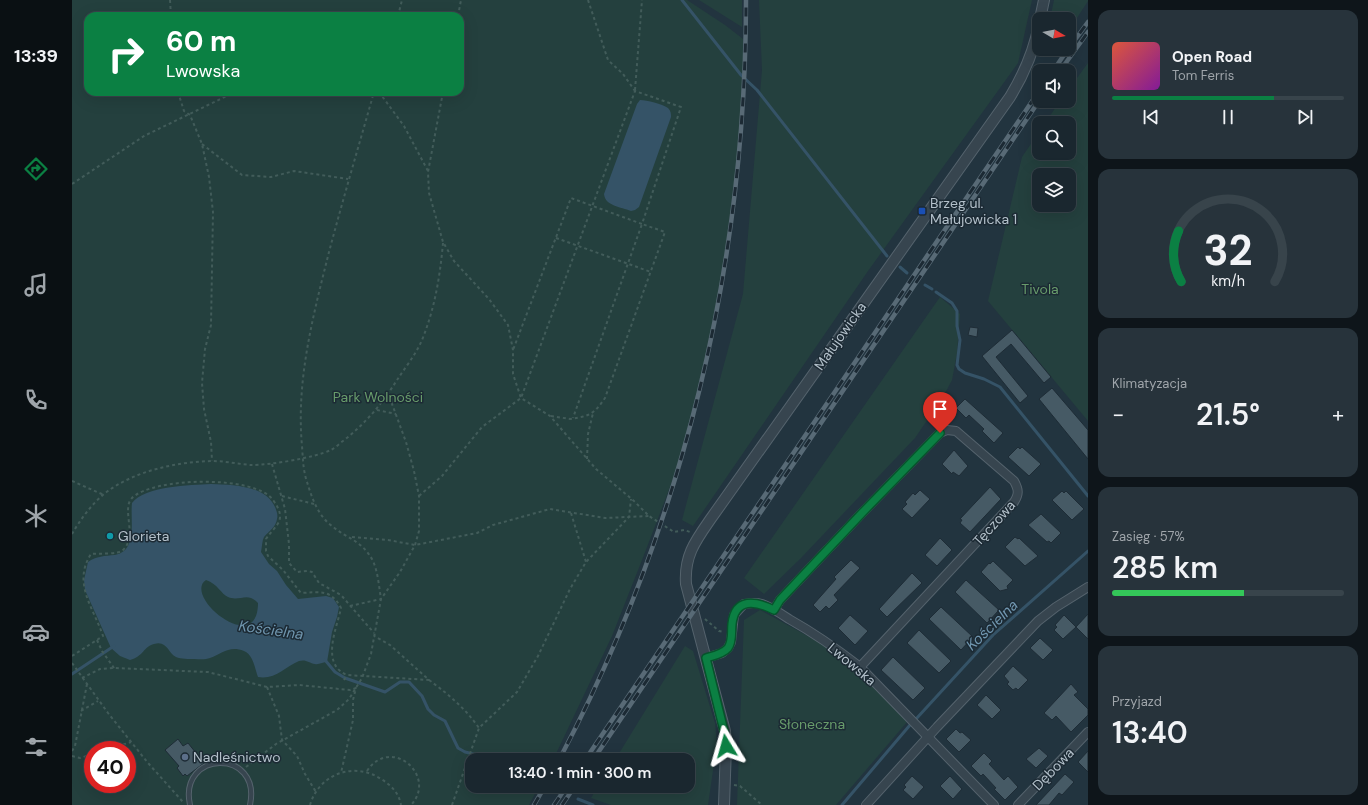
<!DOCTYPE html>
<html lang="pl">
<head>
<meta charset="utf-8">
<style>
	:root { --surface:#1a272f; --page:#27333b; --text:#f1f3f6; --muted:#9fa5aa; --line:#38444b; --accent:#0b8043 }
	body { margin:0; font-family:"DM Sans",sans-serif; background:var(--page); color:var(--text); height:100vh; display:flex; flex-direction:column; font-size:15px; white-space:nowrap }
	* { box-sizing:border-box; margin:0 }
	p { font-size:13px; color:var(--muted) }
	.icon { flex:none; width:22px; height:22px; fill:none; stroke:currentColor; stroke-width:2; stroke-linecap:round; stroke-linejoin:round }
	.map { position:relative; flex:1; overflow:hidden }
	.drawer { display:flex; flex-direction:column; gap:10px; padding:10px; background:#0e151a; width:280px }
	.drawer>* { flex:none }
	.guide { position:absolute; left:12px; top:12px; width:380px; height:84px; border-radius:12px; box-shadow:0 4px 16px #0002,0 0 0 1px var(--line); background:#0b8043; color:#fff; overflow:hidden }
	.needle { width:26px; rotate:100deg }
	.controls { position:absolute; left:960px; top:12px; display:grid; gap:8px }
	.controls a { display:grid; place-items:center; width:44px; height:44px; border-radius:8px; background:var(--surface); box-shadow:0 4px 16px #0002,0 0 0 1px var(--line); font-size:20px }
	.speed { position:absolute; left:12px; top:741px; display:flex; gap:8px; font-size:20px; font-weight:700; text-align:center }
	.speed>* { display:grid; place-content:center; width:52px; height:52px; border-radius:50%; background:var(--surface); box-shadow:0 4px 16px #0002,0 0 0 1px var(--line); line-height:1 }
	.speed .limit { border:6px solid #d22; background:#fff; color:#111 }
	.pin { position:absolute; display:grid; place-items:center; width:34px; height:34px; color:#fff; margin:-41px -17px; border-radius:50% 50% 50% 0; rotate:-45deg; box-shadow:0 0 4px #0007 }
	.pin .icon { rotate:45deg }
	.me { position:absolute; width:44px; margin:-22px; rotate:352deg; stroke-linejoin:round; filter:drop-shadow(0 0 3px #0008) }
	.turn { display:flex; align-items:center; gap:14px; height:84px; padding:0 16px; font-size:18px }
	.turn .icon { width:52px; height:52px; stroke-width:2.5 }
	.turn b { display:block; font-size:28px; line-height:34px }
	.big { font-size:30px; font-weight:600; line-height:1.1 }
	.drawer .widget { flex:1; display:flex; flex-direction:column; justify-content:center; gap:6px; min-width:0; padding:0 14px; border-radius:12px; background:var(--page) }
	.drawer .dial { align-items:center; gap:0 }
	.dial svg { height:104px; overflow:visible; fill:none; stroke:var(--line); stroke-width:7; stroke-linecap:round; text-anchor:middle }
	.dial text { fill:var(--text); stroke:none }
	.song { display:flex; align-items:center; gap:12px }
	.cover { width:48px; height:48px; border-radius:6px; background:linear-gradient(135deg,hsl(10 70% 55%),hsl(290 70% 35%)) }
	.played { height:4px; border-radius:2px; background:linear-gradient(90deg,var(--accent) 70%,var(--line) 70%) }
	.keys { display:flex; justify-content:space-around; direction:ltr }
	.heat { display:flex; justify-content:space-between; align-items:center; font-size:22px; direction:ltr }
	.charge { height:6px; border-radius:3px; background:linear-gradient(90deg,#34c759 57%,var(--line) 0) }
	.trip { position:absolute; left:393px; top:753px; width:230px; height:40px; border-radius:12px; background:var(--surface); box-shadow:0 4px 16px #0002,0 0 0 1px var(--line); font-weight:600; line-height:40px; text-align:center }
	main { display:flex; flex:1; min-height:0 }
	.menu { display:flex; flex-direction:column; width:72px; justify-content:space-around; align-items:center; background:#0a1013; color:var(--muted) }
	.menu .icon { width:28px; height:28px }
	.menu .on { color:var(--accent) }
	.menu b { font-size:18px; color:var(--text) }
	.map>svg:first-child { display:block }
</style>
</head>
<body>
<main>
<nav class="menu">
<b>13:39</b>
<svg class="icon on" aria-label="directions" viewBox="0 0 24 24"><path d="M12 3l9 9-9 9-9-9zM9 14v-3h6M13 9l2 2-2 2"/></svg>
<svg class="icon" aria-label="music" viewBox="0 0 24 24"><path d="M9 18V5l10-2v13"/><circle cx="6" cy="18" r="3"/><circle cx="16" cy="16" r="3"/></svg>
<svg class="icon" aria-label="phone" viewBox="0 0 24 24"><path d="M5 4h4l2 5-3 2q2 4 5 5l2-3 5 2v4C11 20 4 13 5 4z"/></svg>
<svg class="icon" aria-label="climate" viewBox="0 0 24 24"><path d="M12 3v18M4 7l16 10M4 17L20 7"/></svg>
<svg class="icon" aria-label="car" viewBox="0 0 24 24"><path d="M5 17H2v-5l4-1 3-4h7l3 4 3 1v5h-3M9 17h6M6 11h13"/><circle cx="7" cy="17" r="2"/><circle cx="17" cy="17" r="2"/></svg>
<svg class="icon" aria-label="filters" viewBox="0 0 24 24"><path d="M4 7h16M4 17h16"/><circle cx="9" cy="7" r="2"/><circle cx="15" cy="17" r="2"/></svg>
</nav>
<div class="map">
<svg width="1016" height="805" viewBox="0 0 1016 805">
	<rect width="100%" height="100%" fill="#22343f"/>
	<!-- green -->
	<g fill="#24403e" fill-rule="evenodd">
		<path d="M0,0H615L653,25L671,39L672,90L664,169L648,293L631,378L603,474L570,560L540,636L481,760H400V786H467L457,805H0ZM16,16H388V92H16ZM21,750H55V784H21Z"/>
		<path d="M627,0H670V27Z"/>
		<path d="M687,0H960L946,63L796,271L621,526L610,520L671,294L690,70Z"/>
		<path d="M982,0H1016V1L997,30V19H978Z"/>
		<path d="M1016,63V421L916,301L950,157L967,132V153H997V123H973L988,101H997V89ZM967,175H997V205H967Z"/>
		<path d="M868,297L888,314L885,353L880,380L871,397L843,438L729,558L692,594L672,578Z"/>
		<path d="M688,610L752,645L784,668L835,722L764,805H665L672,620Z"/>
		<path d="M613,646L621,651L643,723L645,743L636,805H539L519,798L526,786H616V760H543Z"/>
	</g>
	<!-- water -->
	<g fill="#355367" fill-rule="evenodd">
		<path d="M568,100C575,100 590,104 596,108C599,111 599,114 599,117L567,207L563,210L559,211C549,207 533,206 532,194L565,104Z"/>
		<path d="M139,484C160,485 193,485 203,507C205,512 206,515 205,519C204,527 197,531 192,537C190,541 190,547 189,552L197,564L205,571L214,585L226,599L254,596L261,598L267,607L265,617L260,632L255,662C252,662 246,665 243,664C237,663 234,659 227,661C213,667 203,680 186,677C183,669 181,654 172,651C157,645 150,654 138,658C133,660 127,659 122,659C117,659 109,659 104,657C96,653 95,640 82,644C72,646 71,657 58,660L48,656L39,648L13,590L12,580L16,562C24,556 33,556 43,555C66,551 58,520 60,503C73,486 118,485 139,484ZM134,580C146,584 149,594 156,597C168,602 175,591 186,603C186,658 110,596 134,580Z"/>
	</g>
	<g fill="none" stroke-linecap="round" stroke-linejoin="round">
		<!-- stream -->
		<g stroke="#355367" stroke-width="3">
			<path d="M610,0L669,75L685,90L815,256"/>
			<path d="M828,267L835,273"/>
			<path d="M853,285L860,289"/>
			<path d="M864,292L880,303L885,311V326L888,340L885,365L887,369L893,373L912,379L928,387L1016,496"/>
			<path d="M253,660L263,672L273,678L313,692L328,682H337L350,696L356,709L362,715L373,721L386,748L393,752L427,760"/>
			<path d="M0,674L42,646"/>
			<path d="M844,719L921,635L1016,551"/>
			<path d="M506,799L521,805"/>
			<path d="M770,805L838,725"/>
		</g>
	</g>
	<!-- building -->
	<g fill="#465a65" stroke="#1e2c36">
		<path d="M898,327L906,328L905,337L896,335Z"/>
		<path d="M940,330L979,377L972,383L939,344L924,357L956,396L948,403L910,356Z"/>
		<path d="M980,388L1016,430V459L967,399Z"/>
		<path d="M893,399L931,433L922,443L910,431L912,429L897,415L894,418L884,408Z"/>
		<path d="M946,447L948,449L950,447L969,464L957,476L936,457Z"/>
		<path d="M882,450L896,466L887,476L881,472L880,474L870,464Z"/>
		<path d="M918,487L929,499L898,532L888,523L890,520L888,519Z"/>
		<path d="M848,490L858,499L840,518L830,509L835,504L833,502L841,493L843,495Z"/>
		<path d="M990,491L992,493L994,491L1012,509L1000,520L980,500Z"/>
		<path d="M969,514L989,533L979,543L977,541L975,542L956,525Z"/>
		<path d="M943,537L946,539L947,538L966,556L953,566L933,547Z"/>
		<path d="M868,538L880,550L865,566L853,555Z"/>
		<path d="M779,560L788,568L762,595L766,600L757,609L754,606L748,612L741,605L764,579L762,577Z"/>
		<path d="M921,561L941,580L935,586L936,589L928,591L909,572L917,563L918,564Z"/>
		<path d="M840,573L850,583L815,617L807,609Z"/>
		<path d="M894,580L927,610L915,623L883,592Z"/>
		<path d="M869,607L901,637L889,650L857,619Z"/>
		<path d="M1016,614V639L1004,627Z"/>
		<path d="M778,615L796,631L783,645L766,628Z"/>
		<path d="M992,615L1004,627L991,639L982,630L985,627L983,625Z"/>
		<path d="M847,630L879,661L867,673L835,643Z"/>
		<path d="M968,638L981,650L971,660L958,648Z"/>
		<path d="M821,657L853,688L841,700L809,670Z"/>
		<path d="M941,666L956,680L946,690L944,688L941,690L935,684L937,682L932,676Z"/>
		<path d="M999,684L1006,692L1002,695L1016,709V715L999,732L984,716L980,720L972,713Z"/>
		<path d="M914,695L929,710L920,719L905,705Z"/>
		<path d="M884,729L888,733L890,732L899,740L887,752L874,739Z"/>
		<path d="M106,739L111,746L116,743L132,763L115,776L113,774L111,776L105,768L107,766L93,750Z"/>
		<path d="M967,748L976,756L964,768L954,759Z"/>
		<path d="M1016,751V772L1006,762Z"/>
		<path d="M912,753L920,761L917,764L932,780L936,776L946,787L933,800L922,789L924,788L911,774L909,776L899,766Z"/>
		<path d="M993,774L1002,782L990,795L987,793L977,805H964Z"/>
		<path d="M840,776L852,787L841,799L831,790L834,787L832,785Z"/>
		<path d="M878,776L890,789L881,799L868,786Z"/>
	</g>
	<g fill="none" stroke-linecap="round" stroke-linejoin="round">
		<!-- service casing -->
		<g stroke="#55636d" stroke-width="6">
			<path id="service" d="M118,805C106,750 190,748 178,805"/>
		</g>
		<!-- minor casing -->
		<g stroke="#55636d" stroke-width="10">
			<g id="minor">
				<path d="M702,610L708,600L790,513L868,433L875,430L884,431L942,481C947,490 947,494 942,502L788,667"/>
				<path d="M634,658L650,653L656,648L659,642L662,615L672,604C678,603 683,602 690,604C699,607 708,613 717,619C742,633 765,649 788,667L922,805"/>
				<path d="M794,805L865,727L966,621L984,607L1016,587"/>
				<path d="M946,805L1016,732"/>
			</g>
		</g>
		<!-- tertiary casing -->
		<g stroke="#55636d" stroke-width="12">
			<g id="tertiary">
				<path d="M968,19L972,0"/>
				<path d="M652,805L654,746L653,731L614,584C612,555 624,540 640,517L938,97C952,74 962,51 967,25"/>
			</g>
		</g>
		<!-- path -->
		<g stroke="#425c5a" stroke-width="2" stroke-dasharray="3 3" stroke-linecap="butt">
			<path d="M98,0L99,16"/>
			<path d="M516,0L536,60L551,74L563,91"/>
			<path d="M326,16L330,0"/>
			<path d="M386,16L389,0"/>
			<path d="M563,90L570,0"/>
			<path d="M106,92L112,111L118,115L130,144L137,177L141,212L139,325L133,349L130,383L132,409L139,442L140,461"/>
			<path d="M307,92L332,126L356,171"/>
			<path d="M371,92L356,172L357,193L371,242L382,261L417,299L436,325L441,350V374L449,398L478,416L524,469L562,501L577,516L602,532L612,530L618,532"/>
			<path d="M130,144L170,175L199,177L222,171L276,179"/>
			<path d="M0,184L72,136L163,92"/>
			<path d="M484,238L579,272"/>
			<path d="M305,410L324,414"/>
			<path d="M479,416L498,419C518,416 522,414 533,398L593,232L570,224L501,418"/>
			<path d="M515,459L516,434L521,413"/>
			<path d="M200,464L213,509L217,544V563L225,572L235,571L240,572L247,583L269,595L302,633"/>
			<path d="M0,481L32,495"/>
			<path d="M210,496L242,504"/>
			<path d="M347,496L370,476L410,427L449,398L563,91L609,107L570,224L499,198L441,350"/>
			<path d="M499,513L514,562"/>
			<path d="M0,534C8,520 19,505 32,494C61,471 104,462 140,461C153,461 166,464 179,465C199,465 241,458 259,450C263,448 267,444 271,441C293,424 310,404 325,380C333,368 344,354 350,340C363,308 368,276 371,243"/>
			<path d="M280,537L316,540L343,545L405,533L421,525L478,509L533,518L577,516"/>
			<path d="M278,606L309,599C307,587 306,572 301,561C290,540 275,539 260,526C246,516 240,498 235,482C231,470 231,459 230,446C224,380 241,316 257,252C271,199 287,145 302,92"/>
			<path d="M633,619L647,631L652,632"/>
			<path d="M25,640L30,651L42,668"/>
			<path d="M0,656L31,636C22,609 0,583 19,554C27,553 46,555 51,550C66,536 49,509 60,498C81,477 184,475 201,500C216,521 204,524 194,539V551L196,556L211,570L229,593C248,592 259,589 269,608C265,628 248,664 275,675L357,680L318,645L302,636"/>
			<path d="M0,663L36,713L76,763L111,802"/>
			<path d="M10,678L28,669L42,668L136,672L195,687L227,685L278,690L284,688L281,700V720L269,773"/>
			<path d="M272,680L275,675"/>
			<path d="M357,680C376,694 393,708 407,728"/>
			<path d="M195,687L207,716L210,740L225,756L233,774L244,792"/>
			<path d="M9,711L26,701"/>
			<path d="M34,750L59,742"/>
			<path d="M0,751L3,746L15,684"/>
			<path d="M0,756L8,758L21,754"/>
			<path d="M174,767L204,744L265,710L277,699L290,678L299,654L309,599L328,572L343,545L347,531V496L342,471L334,442L316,393"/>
			<path d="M295,771C319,735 366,776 339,805"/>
			<path d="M662,785L668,786L690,805"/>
			<path d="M238,805C247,774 282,761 309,779C319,785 327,793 329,805"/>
			<path d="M380,805L407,728L445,692L466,656L498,589L514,562L557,517L559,499"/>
		</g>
		<!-- service -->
		<use href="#service" stroke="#37454f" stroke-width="4"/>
		<!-- minor -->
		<use href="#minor" stroke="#37454f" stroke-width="8"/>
		<!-- tertiary -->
		<use href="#tertiary" stroke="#37454f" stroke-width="10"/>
		<!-- rail casing -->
		<g stroke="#586a76" stroke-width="4.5">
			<g id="rail">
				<path d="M997,48L1016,22"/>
				<path d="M981,71L996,49"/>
				<path d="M988,71L1016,32"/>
				<path d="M487,760C611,526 674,265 674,0"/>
				<path d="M513,760L967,91"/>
				<path d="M521,760L967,101"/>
				<path d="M462,805L473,786"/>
				<path d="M482,805L495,786"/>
				<path d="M490,805L503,786"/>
			</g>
		</g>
		<!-- rail -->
		<use href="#rail" stroke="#1c2a34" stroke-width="3" stroke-dasharray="9" stroke-linecap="butt"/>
	</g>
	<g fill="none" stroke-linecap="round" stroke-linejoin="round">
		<!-- route casing -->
		<g stroke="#07532c" stroke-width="10">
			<path id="route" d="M654,746L652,731L634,658C641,656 651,654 656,648C661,641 659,632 660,624C663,597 684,601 702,610L708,600L790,513L868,433"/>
		</g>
		<!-- route -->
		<use href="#route" stroke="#0b8043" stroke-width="7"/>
	</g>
	<!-- markers -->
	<rect fill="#1a4fb4" stroke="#1c2a34" stroke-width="1.5" x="846" y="207" width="8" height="8" rx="2"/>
	<circle fill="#0f9aa8" stroke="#1c2a34" stroke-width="1.5" cx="38" cy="536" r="4"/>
	<circle fill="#5c6f8a" stroke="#1c2a34" stroke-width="1.5" cx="113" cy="757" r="4"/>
	<g text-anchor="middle" stroke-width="3" stroke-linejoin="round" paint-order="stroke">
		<!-- poi labels -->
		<g font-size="14" fill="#b3c0ca" stroke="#1c2a34" text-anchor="start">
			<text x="858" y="208">Brzeg ul.<tspan x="858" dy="16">Małujowicka 1</tspan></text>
			<text x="46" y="541">Glorieta</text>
			<text x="121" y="762">Nadleśnictwo</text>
		</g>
		<!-- park labels -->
		<g font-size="14" fill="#689c6b" stroke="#1c2a34">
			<text x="968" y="294">Tivola</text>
			<text x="306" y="402">Park Wolności</text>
			<text x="740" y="729">Słoneczna</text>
		</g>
		<!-- street labels -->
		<g font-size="14" fill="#b3c0ca" stroke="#1c2a34">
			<text transform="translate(768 336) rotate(-55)" y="5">Małujowicka</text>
			<text transform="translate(922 523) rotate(-48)" y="5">Tęczowa</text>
			<text transform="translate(780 664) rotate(40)" y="5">Lwowska</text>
			<text transform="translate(981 769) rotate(-46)" y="5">Dębowa</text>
		</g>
		<!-- water labels -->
		<g font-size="15" font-style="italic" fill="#7096af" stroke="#1c2a34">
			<text transform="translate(920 625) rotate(-44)" y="5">Kościelna</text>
			<text transform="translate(199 630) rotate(8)" y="5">Kościelna</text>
		</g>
	</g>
</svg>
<div class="controls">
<a><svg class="needle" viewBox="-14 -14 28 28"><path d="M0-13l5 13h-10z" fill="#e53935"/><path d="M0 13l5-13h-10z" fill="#9fa5aa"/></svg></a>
<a><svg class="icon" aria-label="sound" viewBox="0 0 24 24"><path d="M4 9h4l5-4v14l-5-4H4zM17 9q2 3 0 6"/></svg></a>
<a><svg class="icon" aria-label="search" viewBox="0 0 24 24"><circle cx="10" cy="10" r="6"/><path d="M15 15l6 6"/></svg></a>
<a><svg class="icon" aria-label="layers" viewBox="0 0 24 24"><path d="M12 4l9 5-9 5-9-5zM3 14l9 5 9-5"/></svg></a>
</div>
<div class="speed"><div class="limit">40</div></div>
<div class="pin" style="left:868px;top:433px;background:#d93025"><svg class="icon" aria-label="arrive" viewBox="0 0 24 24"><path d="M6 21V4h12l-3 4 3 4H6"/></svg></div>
<svg class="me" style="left:654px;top:746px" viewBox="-20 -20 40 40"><path d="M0-17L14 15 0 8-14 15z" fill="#0b8043" stroke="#fff" stroke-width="4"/></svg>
<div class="trip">13:40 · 1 min · 300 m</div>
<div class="guide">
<div class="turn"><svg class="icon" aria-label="right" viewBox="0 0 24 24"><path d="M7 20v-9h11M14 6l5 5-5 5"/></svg><div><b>60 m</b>Lwowska</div></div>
</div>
</div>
<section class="drawer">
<div class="widget">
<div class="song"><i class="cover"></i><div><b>Open Road</b><p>Tom Ferris</p></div></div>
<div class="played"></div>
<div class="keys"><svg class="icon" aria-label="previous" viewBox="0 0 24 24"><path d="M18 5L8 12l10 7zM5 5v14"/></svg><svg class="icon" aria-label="pause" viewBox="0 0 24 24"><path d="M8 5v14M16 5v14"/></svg><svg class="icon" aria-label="next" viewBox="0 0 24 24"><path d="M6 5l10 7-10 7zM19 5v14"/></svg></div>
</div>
<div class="widget dial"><svg viewBox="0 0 100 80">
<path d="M14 69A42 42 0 1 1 86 69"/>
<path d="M14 69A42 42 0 0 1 12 30" stroke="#0b8043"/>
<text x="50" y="56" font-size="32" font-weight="700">32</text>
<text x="50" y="72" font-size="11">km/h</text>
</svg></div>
<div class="widget"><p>Klimatyzacja</p>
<div class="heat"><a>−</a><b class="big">21.5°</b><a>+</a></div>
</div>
<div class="widget"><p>Zasięg · 57%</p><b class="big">285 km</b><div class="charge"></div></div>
<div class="widget"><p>Przyjazd</p><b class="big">13:40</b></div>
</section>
</main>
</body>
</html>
